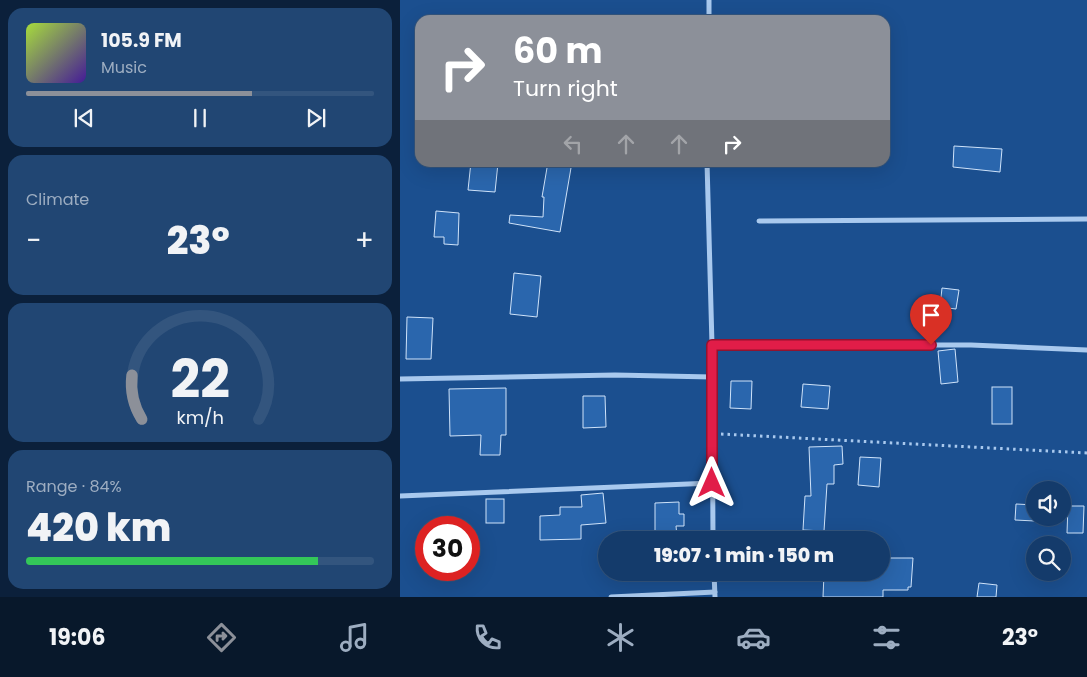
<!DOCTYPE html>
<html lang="en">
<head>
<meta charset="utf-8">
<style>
	:root { --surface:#143b6b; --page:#214673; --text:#f1f3f6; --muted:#9dadc1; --line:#33557e; --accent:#8c9099 }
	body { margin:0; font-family:Poppins,sans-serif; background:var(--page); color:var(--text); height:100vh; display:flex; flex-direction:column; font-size:19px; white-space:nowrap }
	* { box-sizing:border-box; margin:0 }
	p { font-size:16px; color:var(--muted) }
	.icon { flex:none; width:28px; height:28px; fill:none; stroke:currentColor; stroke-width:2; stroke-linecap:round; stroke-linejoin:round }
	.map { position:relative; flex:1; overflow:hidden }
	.details { display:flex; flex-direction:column; gap:8px; padding:8px; background:#0b203b; width:400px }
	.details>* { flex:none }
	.hud { position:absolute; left:15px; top:15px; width:475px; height:152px; border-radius:15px; box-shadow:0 5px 20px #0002,0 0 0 1px var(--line); background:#8c9099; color:#fff; overflow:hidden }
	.buttons { position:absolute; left:626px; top:481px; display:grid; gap:10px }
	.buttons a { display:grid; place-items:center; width:45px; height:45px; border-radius:50%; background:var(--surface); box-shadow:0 5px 20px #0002,0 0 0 1px var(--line); font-size:25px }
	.speed { position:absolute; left:15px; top:516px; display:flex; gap:10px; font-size:25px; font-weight:700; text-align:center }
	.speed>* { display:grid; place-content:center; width:65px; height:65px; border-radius:50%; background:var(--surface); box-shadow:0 5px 20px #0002,0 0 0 1px var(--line); line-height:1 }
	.speed .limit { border:8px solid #d22; background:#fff; color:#111 }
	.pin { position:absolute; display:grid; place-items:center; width:42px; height:42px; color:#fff; margin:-51px -21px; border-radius:50% 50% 50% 0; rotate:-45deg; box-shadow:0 0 5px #0007 }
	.pin .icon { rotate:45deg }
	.me { position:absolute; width:55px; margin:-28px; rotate:0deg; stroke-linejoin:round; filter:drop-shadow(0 0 4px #0008) }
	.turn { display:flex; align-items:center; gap:18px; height:105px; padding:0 15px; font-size:22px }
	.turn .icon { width:65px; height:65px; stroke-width:2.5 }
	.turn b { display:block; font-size:35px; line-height:42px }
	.lanes { display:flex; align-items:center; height:48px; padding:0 15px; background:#0003; justify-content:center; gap:25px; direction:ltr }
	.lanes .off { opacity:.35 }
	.big { font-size:38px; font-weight:800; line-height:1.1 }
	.details .tile { flex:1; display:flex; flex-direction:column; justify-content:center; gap:8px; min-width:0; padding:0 18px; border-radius:15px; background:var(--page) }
	.details .dial { align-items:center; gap:0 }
	.dial svg { height:130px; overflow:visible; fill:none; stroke:var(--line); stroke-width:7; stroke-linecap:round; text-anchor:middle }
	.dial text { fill:var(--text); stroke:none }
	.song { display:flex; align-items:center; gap:15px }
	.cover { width:60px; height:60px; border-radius:8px; background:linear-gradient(135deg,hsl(80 70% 55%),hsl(260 70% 35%)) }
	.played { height:5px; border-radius:2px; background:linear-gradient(90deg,var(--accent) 65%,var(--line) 65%) }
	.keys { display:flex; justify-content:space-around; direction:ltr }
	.heat { display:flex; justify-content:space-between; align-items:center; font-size:28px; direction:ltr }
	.charge { height:8px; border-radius:4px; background:linear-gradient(90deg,#34c759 84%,var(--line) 0) }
	.trip { position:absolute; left:198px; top:531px; width:292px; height:50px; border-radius:25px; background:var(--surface); box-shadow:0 5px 20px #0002,0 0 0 1px var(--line); font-weight:800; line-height:50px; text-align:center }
	.tab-bar { display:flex; height:80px; justify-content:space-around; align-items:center; background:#08182b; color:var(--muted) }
	.tab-bar .icon { width:35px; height:35px }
	.tab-bar .selected { color:var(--accent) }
	.tab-bar b { font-size:22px; color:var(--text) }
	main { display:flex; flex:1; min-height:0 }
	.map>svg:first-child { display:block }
</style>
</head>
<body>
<main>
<section class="details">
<div class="tile">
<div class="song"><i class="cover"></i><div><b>105.9 FM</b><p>Music</p></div></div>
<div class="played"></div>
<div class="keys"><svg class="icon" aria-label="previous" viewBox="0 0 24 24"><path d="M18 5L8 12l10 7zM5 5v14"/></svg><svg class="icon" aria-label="pause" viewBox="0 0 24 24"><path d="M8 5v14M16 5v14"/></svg><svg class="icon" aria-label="next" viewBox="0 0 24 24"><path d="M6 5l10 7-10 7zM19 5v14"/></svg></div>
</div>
<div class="tile"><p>Climate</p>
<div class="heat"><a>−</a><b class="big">23°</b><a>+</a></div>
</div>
<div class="tile dial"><svg viewBox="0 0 100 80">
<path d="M14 69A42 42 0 1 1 86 69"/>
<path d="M14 69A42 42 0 0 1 8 42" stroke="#8c9099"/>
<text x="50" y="56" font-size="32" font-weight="700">22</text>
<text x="50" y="72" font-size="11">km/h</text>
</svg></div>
<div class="tile"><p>Range · 84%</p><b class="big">420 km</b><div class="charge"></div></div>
</section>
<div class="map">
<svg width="687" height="597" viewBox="0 0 687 597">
	<rect width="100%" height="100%" fill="#1b4f8f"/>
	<!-- building -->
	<g fill="#2a66ad" stroke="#cfe3fa">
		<path d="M554,146L602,149L600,172L553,167Z"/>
		<path d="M71,162L98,163L95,192L68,190Z"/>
		<path d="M148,162H172L160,232L109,223L110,215L143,217L144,197H142Z"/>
		<path d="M36,211L59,213L58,245L44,244V237H34Z"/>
		<path d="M114,273L141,276L137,317L110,314Z"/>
		<path d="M542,288L559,290L556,309L540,307Z"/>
		<path d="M7,317L33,318L31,359H6Z"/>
		<path d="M555,349L558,382L541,384L538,351Z"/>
		<path d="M331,381H352L351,409L330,408Z"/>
		<path d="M403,384L430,386L428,409L401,407Z"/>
		<rect x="592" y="387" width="20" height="37"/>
		<path d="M106,388V435H101L100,455H80L81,435L50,436L49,389Z"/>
		<path d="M183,396H205L206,427L183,428Z"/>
		<path d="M442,446L443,464L434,465V484H427L424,531L403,530L405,496H411L409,447Z"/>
		<path d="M460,457L481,458L479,487L458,485Z"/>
		<path d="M203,493L206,523L181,525V539L140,540V516L160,515V507H182L181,495Z"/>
		<rect x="86" y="499" width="18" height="24"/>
		<path d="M279,502V514H284V526H276L277,536H255V503Z"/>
		<path d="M616,504L635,505V521L615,520Z"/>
		<path d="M668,506H684L683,533H667Z"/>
		<path d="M481,558H513L511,587H508V590H483V597H423L424,574L456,576V572H481Z"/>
		<path d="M579,583L597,585L596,597H577Z"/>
	</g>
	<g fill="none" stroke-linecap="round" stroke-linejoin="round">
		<!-- path -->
		<path stroke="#a9c9ee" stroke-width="3" stroke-dasharray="2.5 4" stroke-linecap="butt" d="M321,434L687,453"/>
		<!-- street -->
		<g stroke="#a9c9ee" stroke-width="5">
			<path d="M309,20V0"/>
			<path d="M307,162L312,345L313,540"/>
			<path d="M359,221L687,219"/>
			<path d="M312,345H571L687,350"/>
			<path d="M0,379L215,375L312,377"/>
			<path d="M0,496L312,483"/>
			<path d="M314,572L315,597"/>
			<path d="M211,597L315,592"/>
		</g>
	</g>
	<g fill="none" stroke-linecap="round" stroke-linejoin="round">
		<!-- route casing -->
		<g stroke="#92132f" stroke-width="12">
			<path id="route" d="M312,483V345H531"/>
		</g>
		<!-- route -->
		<use href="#route" stroke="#e11d48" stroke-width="9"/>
	</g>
</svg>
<div class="buttons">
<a><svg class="icon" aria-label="sound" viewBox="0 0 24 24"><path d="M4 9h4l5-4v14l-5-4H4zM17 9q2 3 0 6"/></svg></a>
<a><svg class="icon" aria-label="search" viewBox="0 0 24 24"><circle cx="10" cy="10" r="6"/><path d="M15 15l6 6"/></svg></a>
</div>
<div class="speed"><div class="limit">30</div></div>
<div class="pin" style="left:531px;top:345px;background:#d93025"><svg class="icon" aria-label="arrive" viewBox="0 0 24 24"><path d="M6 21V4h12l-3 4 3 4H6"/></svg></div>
<svg class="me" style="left:312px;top:483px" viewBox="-20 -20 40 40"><path d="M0-17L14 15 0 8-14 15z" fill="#e11d48" stroke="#fff" stroke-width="4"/></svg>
<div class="trip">19:07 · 1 min · 150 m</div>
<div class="hud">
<div class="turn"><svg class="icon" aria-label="right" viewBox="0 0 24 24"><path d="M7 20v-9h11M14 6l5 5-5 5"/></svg><div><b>60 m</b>Turn right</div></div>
<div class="lanes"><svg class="icon off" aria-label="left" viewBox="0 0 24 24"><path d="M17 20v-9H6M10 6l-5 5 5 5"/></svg><svg class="icon off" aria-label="ahead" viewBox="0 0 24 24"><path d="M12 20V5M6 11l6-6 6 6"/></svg><svg class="icon off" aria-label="ahead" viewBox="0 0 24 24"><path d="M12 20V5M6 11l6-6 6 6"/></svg><svg class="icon" aria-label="right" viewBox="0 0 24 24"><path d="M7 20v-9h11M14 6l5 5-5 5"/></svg></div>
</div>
</div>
</main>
<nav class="tab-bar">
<b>19:06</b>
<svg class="icon selected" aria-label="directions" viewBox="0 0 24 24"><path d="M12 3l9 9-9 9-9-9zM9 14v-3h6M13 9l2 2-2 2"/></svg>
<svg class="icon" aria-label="music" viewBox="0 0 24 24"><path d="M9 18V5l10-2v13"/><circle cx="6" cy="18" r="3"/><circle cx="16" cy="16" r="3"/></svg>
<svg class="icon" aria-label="phone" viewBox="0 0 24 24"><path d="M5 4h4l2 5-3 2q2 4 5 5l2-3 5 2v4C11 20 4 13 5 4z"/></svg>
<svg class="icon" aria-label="climate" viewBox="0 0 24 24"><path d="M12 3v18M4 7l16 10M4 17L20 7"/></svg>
<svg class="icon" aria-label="car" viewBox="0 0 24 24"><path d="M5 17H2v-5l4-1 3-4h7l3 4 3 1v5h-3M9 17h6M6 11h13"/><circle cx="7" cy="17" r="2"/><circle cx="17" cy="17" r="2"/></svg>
<svg class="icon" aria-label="filters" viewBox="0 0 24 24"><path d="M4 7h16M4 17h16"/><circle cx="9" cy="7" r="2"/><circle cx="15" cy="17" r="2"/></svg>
<b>23°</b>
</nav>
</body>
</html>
